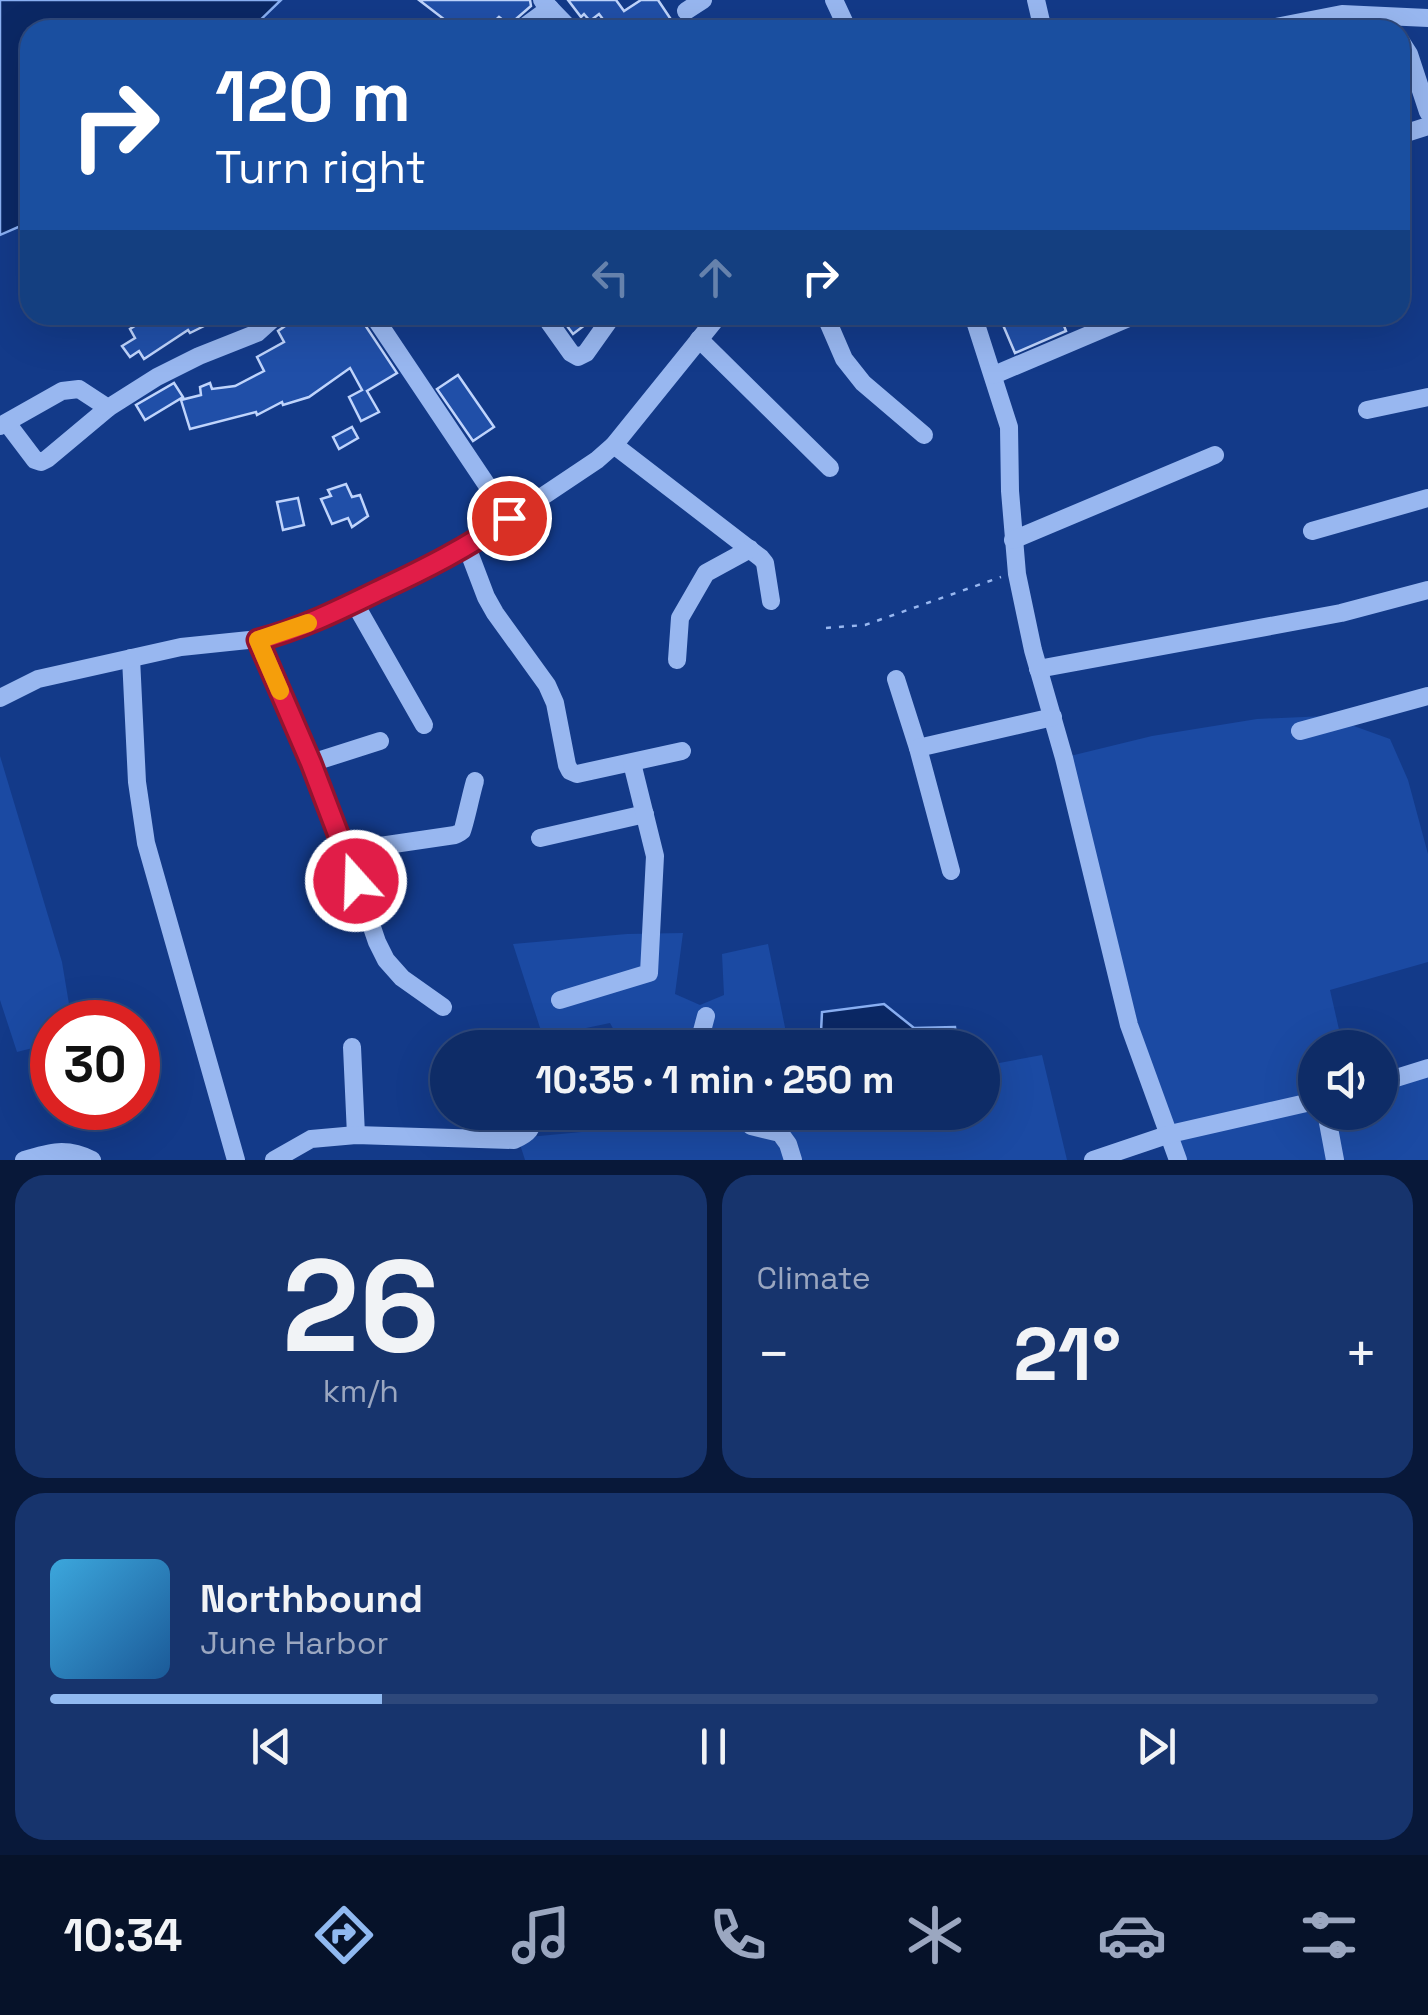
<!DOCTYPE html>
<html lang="en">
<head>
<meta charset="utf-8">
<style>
	:root { --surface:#0e2c67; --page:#17346d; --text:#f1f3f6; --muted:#9ba7c0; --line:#2e487b; --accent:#90b9f0 }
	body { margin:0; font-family:"Space Grotesk",sans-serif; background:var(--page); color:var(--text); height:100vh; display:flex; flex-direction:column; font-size:38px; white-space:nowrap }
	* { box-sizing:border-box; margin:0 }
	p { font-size:32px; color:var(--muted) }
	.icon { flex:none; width:55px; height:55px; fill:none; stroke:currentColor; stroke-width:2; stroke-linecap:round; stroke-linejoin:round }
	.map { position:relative; height:1160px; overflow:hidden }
	.details { display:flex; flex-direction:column; gap:15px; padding:15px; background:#081839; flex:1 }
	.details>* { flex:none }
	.hud { position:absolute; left:20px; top:20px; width:1390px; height:305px; border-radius:30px; box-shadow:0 10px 40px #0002,0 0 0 2px var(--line); background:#1a4fa0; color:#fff; overflow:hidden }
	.buttons { position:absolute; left:1298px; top:1030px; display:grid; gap:20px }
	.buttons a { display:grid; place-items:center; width:100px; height:100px; border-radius:50%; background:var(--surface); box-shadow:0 10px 40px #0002,0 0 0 2px var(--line); font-size:50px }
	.speed { position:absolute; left:30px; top:1000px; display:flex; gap:20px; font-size:50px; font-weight:700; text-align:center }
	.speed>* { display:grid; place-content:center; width:130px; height:130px; border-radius:50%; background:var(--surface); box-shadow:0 10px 40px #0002,0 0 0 2px var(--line); line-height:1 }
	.speed .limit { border:15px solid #d22; background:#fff; color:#111 }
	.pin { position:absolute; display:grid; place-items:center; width:85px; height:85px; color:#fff; margin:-42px; border:5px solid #fff; border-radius:50%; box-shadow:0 2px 10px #0007 }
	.me { position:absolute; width:110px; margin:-55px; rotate:340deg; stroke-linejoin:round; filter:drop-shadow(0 0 8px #0008) }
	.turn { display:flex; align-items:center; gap:35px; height:210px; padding:0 30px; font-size:45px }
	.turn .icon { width:130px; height:130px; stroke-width:2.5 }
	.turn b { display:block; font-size:70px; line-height:85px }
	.lanes { display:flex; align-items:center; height:95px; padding:0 30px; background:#0003; justify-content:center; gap:50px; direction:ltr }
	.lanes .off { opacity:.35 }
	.big { font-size:75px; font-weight:800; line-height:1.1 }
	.details .widget { flex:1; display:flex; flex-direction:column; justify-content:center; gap:15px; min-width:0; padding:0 35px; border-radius:30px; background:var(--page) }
	.details .dial { align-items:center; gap:0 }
	.dial b { font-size:130px; line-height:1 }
	.song { display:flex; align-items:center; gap:30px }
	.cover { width:120px; height:120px; border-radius:15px; background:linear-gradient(135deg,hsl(200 70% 55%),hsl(210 70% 35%)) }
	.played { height:10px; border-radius:5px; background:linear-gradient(90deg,var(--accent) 25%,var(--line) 25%) }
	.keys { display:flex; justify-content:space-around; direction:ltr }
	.heat { display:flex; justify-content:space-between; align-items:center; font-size:55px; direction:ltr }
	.details .tiles { flex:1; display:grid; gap:15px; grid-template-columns:1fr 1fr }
	.widget:last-child { grid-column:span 2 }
	.trip { position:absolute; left:430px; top:1030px; width:570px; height:100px; border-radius:50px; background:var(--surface); box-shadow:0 10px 40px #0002,0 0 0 2px var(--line); font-weight:800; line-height:100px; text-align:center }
	.tabs { display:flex; height:160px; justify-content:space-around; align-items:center; background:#061229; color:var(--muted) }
	.tabs .icon { width:70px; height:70px }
	.tabs .current { color:var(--accent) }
	.tabs b { font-size:45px; color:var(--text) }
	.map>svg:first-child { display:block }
</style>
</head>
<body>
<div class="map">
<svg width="1428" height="1160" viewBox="0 0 1428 1160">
	<rect width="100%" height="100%" fill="#133a89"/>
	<!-- green -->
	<g fill="#1b4aa3">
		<path d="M1326,716L1390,739L1408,780L1428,854V962L1330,990L1343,1047L1315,1048V1112H1380V1077L1428,1064V1160H1182L1138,1024L1066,757L1152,736L1257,719Z"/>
		<path d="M0,756L62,962L72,1022H52V1043L17,1052L0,1000Z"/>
		<path d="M683,933L675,994L700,1005L724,995L722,954L768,944L789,1047H623L610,1023L543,1037L513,944L627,934Z"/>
		<path d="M1042,1055L1067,1160H525L518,1138L656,1125L652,1113H804L807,1120L841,1112H982L983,1066Z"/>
	</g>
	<!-- water -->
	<g fill="#0b2865" stroke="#8ab0f3" stroke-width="2.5">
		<path d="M0,0H281L250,30H30V214L23,225L0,235Z"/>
		<path d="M884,1004L914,1028L955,1027L957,1047H826L821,1032L822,1012Z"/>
	</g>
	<!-- building -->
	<g fill="#204fa8" stroke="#bfd4fc" stroke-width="2.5">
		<path d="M419,0H530L531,6L509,25L499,17L485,30H441L449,23Z"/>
		<path d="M568,0H616L624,11L641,0H658L672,21L659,30H611L599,14L590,21L584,14L581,17Z"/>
		<path d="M152,315H201L206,325L190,333L188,330L144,359L139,351L130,357L122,346L135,338L130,329Z"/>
		<path d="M301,315H361L363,322L397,373L367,391L379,412L361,421L349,397L362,390L350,368L309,397L283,405L282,402L257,415L256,412L190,429L181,400L201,395L200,387L210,383L212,389L235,386L264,371L257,357L284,342L278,331Z"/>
		<path d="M559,315H598L573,334Z"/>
		<path d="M1007,315H1060L1066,331L1015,353L1000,318Z"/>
		<path d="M458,375L494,427L473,441L437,389Z"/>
		<path d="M174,383L183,397L145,420L136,405Z"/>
		<path d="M352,427L358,438L339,449L333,437Z"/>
		<path d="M346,484L352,497L360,495L368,516L352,527L348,518L332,524L321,499L331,496L328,490Z"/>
		<path d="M298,498L304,525L283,530L277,502Z"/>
	</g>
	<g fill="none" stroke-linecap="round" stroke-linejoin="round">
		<!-- path -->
		<path stroke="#98b7f0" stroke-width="2.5" stroke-dasharray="5 8" stroke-linecap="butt" d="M826,628L865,625L1001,577"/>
		<!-- minor -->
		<g stroke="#98b7f0" stroke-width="18">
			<path d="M542,0L571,30"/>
			<path d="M834,0L848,30"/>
			<path d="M1036,0L1043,30"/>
			<path d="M686,11L703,0"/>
			<path d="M520,30L550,8"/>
			<path d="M1260,30L1342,14L1428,18"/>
			<path d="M1400,40L1409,54L1428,112"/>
			<path d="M1400,135L1428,126"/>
			<path d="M373,315L509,518"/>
			<path d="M544,315L571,353L578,357L586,353L613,315"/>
			<path d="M825,315L844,359L863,383L924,435"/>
			<path d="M973,315L1009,427L1010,491L1017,574L1033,650L1064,758L1129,1025L1178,1160"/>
			<path d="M699,339L830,468"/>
			<path d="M994,375L1131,317"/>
			<path d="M1367,410L1428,397"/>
			<path d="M7,423L35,460L41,462L47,459L108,408"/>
			<path d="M0,426L62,391L79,389L108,408L157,377L199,356L257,333L277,315"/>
			<path d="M614,445L761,558L765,563L771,601"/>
			<path d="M1312,531L1428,498"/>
			<path d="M1013,540L1215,455"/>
			<path d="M467,547L486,597L495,613L547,685L555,703L567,765L570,771L577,774L682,751"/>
			<path d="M354,602L424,725"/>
			<path d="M258,639L346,851L377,942L386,960L402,978L443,1007"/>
			<path d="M131,658L137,782L146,843L236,1160"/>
			<path d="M677,660L680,618L706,573L750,549"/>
			<path d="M1038,669L1341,613L1428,590"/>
			<path d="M896,679L918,748L951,871"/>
			<path d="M0,698L38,679L181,647L258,639L277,635L327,616L467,547L597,460L614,445L719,315"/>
			<path d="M1300,731L1428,696"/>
			<path d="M918,748L1053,717"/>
			<path d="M311,763L380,741"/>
			<path d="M540,838L645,814"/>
			<path d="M346,851L455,835C457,834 460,833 462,831C464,828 472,790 475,781"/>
			<path d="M560,1000L649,973L655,856L632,763"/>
			<path d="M352,1047L356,1135"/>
			<path d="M701,1048L702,1031L706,1016"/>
			<path d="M1380,1083L1428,1068"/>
			<path d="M739,1112L751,1126L780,1133L788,1144L793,1160"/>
			<path d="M1326,1112L1335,1160"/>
			<path d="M24,1160C50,1152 67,1147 92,1160"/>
			<path d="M274,1160L311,1139L356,1135L514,1140C528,1134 534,1129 533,1112"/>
			<path d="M1093,1160L1170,1134L1315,1101"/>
		</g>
	</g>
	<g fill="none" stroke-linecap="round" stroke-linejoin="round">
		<!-- route casing -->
		<g stroke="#92132f" stroke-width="25">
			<path id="route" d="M356,881L311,763L258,640C301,629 341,609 380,590C425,569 469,547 509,518"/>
		</g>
		<!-- route -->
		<use href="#route" stroke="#e11d48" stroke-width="18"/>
		<!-- slow -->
		<path stroke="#f59e0b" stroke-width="18" d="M280,691L258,640L308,623"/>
	</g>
</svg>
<div class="buttons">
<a><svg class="icon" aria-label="sound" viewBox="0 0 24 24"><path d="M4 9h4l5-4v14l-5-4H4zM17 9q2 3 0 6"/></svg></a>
</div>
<div class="speed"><div class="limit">30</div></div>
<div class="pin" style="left:509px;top:518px;background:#d93025"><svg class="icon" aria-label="arrive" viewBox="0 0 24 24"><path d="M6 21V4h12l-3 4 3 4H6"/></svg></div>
<svg class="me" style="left:356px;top:881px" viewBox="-20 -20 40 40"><circle r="17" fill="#e11d48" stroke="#fff" stroke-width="3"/><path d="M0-11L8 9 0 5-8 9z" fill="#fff"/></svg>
<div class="trip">10:35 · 1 min · 250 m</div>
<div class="hud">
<div class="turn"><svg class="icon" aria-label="right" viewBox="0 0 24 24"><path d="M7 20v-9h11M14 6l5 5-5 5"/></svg><div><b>120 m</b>Turn right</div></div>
<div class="lanes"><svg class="icon off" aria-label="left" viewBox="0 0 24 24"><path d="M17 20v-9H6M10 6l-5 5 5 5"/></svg><svg class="icon off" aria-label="ahead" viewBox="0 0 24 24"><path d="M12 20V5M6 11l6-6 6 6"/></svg><svg class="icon" aria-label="right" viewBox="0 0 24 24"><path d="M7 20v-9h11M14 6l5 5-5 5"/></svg></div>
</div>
</div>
<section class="details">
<div class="tiles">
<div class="widget dial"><b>26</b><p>km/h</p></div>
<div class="widget"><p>Climate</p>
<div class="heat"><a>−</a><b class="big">21°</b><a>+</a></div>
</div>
<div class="widget">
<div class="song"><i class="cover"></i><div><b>Northbound</b><p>June Harbor</p></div></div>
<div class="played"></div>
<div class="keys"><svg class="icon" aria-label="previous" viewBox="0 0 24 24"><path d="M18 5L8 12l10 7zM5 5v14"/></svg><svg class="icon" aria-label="pause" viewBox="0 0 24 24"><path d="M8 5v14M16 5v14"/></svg><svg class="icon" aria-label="next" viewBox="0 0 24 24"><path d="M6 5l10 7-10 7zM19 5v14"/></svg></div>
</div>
</div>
</section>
<nav class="tabs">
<b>10:34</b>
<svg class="icon current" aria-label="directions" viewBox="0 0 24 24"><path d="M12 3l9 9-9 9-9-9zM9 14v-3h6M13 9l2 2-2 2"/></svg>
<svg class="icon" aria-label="music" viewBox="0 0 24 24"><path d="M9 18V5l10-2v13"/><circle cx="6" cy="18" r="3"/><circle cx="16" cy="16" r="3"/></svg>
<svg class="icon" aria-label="phone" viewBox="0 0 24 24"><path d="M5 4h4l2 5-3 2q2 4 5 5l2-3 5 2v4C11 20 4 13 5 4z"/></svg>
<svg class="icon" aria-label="climate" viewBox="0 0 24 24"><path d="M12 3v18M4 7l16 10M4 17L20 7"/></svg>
<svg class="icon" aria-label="car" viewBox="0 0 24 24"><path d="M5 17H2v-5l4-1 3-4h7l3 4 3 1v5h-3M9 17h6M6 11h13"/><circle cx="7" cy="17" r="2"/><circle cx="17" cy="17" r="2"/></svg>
<svg class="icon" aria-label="filters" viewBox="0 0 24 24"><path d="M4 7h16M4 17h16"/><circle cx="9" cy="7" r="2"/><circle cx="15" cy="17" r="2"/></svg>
</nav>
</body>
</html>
